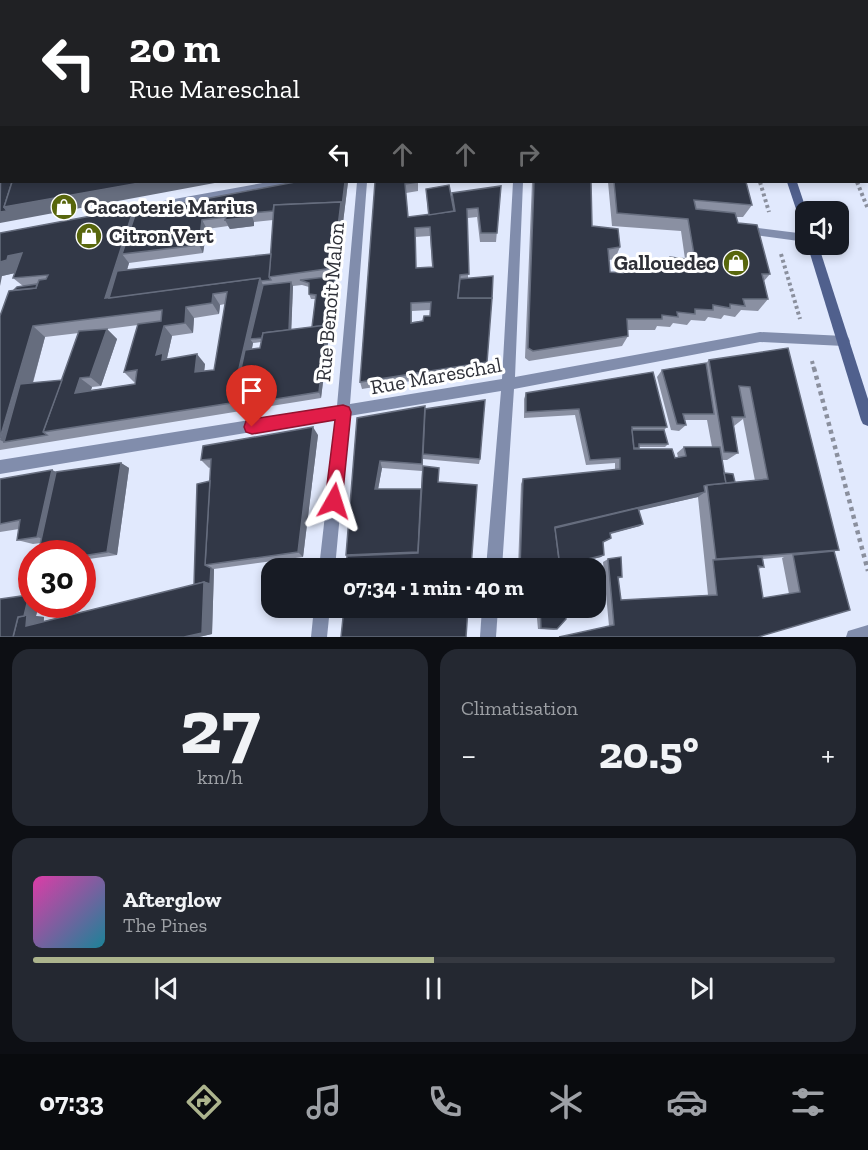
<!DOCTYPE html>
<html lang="fr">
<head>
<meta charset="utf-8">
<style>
	:root { --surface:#171b24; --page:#242831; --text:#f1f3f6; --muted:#9ea1a6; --line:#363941; --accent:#acb48d }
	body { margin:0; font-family:"Zilla Slab",serif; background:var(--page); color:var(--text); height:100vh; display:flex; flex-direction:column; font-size:22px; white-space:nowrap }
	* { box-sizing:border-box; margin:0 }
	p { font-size:20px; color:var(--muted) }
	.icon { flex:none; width:33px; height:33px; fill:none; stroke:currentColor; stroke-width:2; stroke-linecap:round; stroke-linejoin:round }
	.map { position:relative; height:637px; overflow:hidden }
	.details { display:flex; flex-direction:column; gap:12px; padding:12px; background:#0d0f14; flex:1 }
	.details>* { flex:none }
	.hud { position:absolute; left:0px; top:0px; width:868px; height:183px; box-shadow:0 3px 9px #0003; background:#202124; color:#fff; overflow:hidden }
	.buttons { position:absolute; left:795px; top:201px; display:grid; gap:12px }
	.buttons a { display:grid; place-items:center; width:54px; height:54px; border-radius:12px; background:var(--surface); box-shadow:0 3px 9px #0003; font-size:30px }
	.speed { position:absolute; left:18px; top:540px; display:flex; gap:12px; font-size:30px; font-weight:700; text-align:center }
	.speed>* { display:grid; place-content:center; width:78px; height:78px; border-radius:50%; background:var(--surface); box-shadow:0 3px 9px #0003; line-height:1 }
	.speed .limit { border:9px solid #d22; background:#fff; color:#111 }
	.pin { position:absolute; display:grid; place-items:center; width:51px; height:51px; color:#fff; margin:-62px -26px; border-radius:50% 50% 50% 0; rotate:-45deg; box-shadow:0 0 6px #0007 }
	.pin .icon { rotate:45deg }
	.me { position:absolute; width:66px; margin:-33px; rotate:6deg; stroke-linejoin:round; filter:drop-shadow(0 0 4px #0008) }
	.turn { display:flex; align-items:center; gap:21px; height:126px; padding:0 30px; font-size:27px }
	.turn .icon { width:78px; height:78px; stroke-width:2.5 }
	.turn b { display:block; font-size:42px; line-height:51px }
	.lanes { display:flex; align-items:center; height:57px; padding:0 30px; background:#0003; justify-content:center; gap:30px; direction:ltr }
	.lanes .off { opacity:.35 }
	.big { font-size:45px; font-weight:700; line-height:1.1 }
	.details .widget { flex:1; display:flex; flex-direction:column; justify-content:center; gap:9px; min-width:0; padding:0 21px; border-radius:18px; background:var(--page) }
	.details .dial { align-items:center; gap:0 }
	.dial b { font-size:78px; line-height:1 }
	.song { display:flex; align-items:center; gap:18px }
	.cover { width:72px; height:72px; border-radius:9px; background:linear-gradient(135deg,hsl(320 70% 55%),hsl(190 70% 35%)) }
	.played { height:6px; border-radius:3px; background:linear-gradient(90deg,var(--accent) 50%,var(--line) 50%) }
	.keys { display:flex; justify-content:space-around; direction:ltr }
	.heat { display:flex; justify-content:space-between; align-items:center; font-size:33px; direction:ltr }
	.details .tiles { flex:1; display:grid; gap:12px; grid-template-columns:1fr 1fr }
	.widget:last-child { grid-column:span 2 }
	.trip { position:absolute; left:261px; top:558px; width:345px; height:60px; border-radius:18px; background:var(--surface); box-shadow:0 3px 9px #0003; font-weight:700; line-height:60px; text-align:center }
	.tabs { display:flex; height:96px; justify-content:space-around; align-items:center; background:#090b0e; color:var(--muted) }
	.tabs .icon { width:42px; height:42px }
	.tabs .current { color:var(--accent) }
	.tabs b { font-size:27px; color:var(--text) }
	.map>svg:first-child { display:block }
</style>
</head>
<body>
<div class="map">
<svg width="868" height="637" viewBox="0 0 868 637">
	<rect width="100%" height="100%" fill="#e1e9fd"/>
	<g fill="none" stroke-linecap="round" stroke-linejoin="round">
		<!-- path-far1 -->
		<g stroke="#8a8f9d" stroke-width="4" stroke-dasharray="3 3" stroke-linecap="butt">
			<path d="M760,182L769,212"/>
			<path d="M857,182L868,209"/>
			<path d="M781,254L800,319"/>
			<path d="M812,361L814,369"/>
		</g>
		<!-- path -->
		<path stroke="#8a8f9d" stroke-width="4.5" stroke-dasharray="4 4" stroke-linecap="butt" d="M814,368L868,571"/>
		<!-- service -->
		<path fill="#818dac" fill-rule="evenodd" d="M743,226L806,234V242L739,233L738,230L739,227Z"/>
		<!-- minor -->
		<g fill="#818dac" fill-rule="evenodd">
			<path d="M79,0H87L78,2Z"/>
			<path d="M227,0H235L226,2Z"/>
			<rect x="376" y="0" width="8" height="2"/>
			<rect x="522" y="0" width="8" height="2"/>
			<rect x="656" y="0" width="8" height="2"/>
			<path d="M720,0L735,2H721Z"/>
			<rect x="0" y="9" width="2" height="4"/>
			<rect x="867" y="100" width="1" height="6"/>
			<path d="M268,182H290L285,186L119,217L114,213L119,209Z"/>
			<path d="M357,182H367L350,404L502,379L513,182H523L515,377L760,332L844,336L848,337L850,341L848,345L844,346L760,342L514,389L502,568H486L501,391L349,416L335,568H319L336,418L0,474V460L337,406Z"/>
			<path d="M314,608H330L327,637H311Z"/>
			<path d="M482,608H498L496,637H480Z"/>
			<path d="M868,625V637H846L848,631Z"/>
		</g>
		<!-- secondary -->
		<g fill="#50608d" fill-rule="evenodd">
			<rect x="730" y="0" width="8" height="2"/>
			<path d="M830,0H838L839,2H831Z"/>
			<path d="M867,59L868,60V66L867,65Z"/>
			<path d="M787,182H797L807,212H806V228L801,224Z"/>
			<path d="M807,244H818L868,399V426L863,424L861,420Z"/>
		</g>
	</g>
	<!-- wall -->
	<g fill="#8a90a2" fill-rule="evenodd">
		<path d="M236,0H368V2H235Z"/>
		<path d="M539,0H641L632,2H539Z"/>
		<rect x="0" y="30" width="2" height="41"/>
		<path d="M295,182H348L321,398L0,450V316L14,290L23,286L13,278L15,273L2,276L0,233L134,208L136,212ZM273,220L271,254L127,270L129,263L203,253L207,229L228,226L230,229L254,226V222ZM302,285L309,287V294L311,299H315L312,327L291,330L293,286ZM225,304L214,370L204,371L205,364L168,359L167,358L172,336L193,333L194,318L219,314L220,305ZM138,325L124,372L134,382L136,381L135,384L91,390L92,387L101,386L117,339L107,329ZM79,333L62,380L33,383L45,337ZM261,342L260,348L252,349L253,343Z"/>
		<path d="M375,182H418V191L406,193L408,217L428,215L426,189L452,197V193L501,186L496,242H480L477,217L468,218V278L487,362L485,369L362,389L360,382ZM430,236L432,267L416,268L415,237ZM430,310V316L423,321L412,322V311Z"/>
		<path d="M532,182H591L592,226L620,247L615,259L609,260L610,272L616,273L615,270L621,258L667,262L670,257L685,259L681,231L612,226L608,182H746L752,205L743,217H736L738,223L770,274L764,281L768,299L758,311L741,310L735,317L724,315L721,319L708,317L705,321L691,320L687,325L673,323L670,327L657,326L655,330H628V336L622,346L529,361L525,358Z"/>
		<path d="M788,348L839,550L834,551L850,610L609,626L603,562L608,559L622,577L618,579L621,600L708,595L698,497L639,510L640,526L611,534L603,543L601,557L560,567V568H518L521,484L523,479L615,470V463L586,465L575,415L524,418V399L526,393L667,427L664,430L668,444L665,447H639V449L675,458L678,457L677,453L684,447H712L707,420H685L686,425L679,431L671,430L657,377L662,370L706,363L709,360ZM743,419L755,481L735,482L724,473L722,460H727L738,453L734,426ZM784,557L782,558L789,594L763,598L758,569L764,567L763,559Z"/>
		<path d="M425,409L480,459L479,464L423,459V466L438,482L471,568L347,556L346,555L357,418ZM382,468L422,471L421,489H378Z"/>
		<path d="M318,435L303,557L214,569L212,634L199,637H0L29,595H32V604H39L36,616L44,617V621L194,585L210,481L211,467L209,468L201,460Z"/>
		<path d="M121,463L129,468L117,555L82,560V554L41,543L33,544L17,540L19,529L0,532V479L52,470L56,472Z"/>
		<path d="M536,608H564L557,629L554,630L538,629Z"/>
	</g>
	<!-- shaded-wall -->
	<g fill="#666d7e">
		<path d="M0,0H67H65L66,2H2V7H0Z"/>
		<rect x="0" y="115" width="2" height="11"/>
		<path d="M145,182H220L0,223V212L4,207Z"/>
		<path d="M345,182H348L336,280L333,268L341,202Z"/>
		<path d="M134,208L142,221L122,254L129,263L118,300L105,298Z"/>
		<path d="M251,213L254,222V226L230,229L225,220Z"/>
		<path d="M202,220L207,229L203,253L199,245Z"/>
		<path d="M22,253L33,269L2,276L0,286V262L8,256Z"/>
		<path d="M335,276L336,280L321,398L319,392L327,325Z"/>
		<path d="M260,278L265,290L250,339L253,343L239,405L233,406L238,412L231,403Z"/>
		<path d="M291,282L293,286L291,338L289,334Z"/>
		<path d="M213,294L220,305L219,314L212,303Z"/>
		<path d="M186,307L194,318L193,333L185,323Z"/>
		<path d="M33,326L45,337L17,440L4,442L0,440Z"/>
		<path d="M164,326L172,336L167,358L172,363L171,370L156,355Z"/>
		<path d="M107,329L117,339L101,386L90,377Z"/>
		<path d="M197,354L205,364L203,382L195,372Z"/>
		<path d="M80,378L92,387L87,402L75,393Z"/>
		<path d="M313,427L318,435L303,557L298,552Z"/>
		<path d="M380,461L382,468L377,495L375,489Z"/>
		<path d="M121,463L129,468L117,555L107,552Z"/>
		<path d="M52,470L66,477L53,542L37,537Z"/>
		<path d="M705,492L698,497L554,530L555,527Z"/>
		<path d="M643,524L640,526L608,534L610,533Z"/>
		<path d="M604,555L601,557L556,568L558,566Z"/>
		<path d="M211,568L214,569L212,634L199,637H184L204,582Z"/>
		<path d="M29,595H32V604H39L36,616L44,617L43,627L19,637Z"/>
	</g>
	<!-- building -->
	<g fill="#323847" stroke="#666d7e" stroke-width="1.5" fill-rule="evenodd">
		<path d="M60,0H65L64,2H47Z"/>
		<path d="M85,0H158L157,2H84Z"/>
		<path d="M166,0H188L187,2H165Z"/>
		<path d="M194,0H217L216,2H193Z"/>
		<path d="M236,0H248V1L235,2Z"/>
		<rect x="262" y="0" width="17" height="2"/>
		<rect x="339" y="0" width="27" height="2"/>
		<rect x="391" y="0" width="17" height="2"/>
		<rect x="417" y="0" width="52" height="2"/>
		<path d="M471,0H486L487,2H469Z"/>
		<rect x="487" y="0" width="28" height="2"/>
		<rect x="0" y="30" width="2" height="31"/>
		<rect x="0" y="75" width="2" height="40"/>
		<path d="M1,155H2V182H12L4,207L7,211L0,212Z"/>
		<path d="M12,182H145L4,207Z"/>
		<path d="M295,182H345L342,206L341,202L274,205L273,211L251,213V217L225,220L226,217L202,220L199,245L122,254L136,212Z"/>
		<path d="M375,182H418L405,184L408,217L455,211L452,193L501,186L497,233H481L478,208L467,209L469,274L460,275L458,298H492L487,362L360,382ZM430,227L433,267L416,268L415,228ZM431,302L430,316H424L423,321L411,323V303Z"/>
		<path d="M534,182H591L592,226L618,229L620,247L608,249L610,272L623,273L621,258L670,262V257L695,260L688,219L617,213L614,182H746L752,205L694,200L696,209L735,213L738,223L757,225L770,274H762L768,299H743L745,306L730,304V308L713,305V310L695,309V314L677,312L678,317L662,315V319H627L628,336L533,351L528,348Z"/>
		<path d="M449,185L454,211L429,215L426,189Z"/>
		<path d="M341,202L333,268L269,277L274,205Z"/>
		<path d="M134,208L105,298L260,278L231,403L43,432L79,331L107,329L90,377L80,378L75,393L135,384L137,370L124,372L138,324L161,321L162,310L33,326L0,438V316L9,291L36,288L39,280L46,279L48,275L13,278L22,253L8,256L7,260L0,262V233ZM227,292L214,370L195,372L197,354L162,360L163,353L156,355L164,326L185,323L186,307L212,303L213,294Z"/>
		<path d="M271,254L269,277L271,280L261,281L260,278L109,298L117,271Z"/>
		<path d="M335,276L328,329L327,325L312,327L316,295L309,294V283L300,280Z"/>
		<path d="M493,276L492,298H458L460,279Z"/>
		<path d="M291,282L289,330L263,333L262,338L250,339L263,285Z"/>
		<path d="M37,284L36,288L14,290L17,287Z"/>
		<path d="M327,325L319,392L233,406L245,350L260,348L263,333Z"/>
		<path d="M788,348L839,550L716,559L707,485L768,479L750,387L739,386L745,417H732L738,453L724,452L709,360Z"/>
		<path d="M706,363L714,414H683L686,425L677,424L662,370Z"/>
		<path d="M653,372L667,427H632L634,449H672L675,458L686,456L684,447H720L726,483L707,485L704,486L705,492L555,527L560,568H520L523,479L620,469V458L590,460L579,409L526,412V393Z"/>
		<path d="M62,380L43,432L47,435L4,442L20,384Z"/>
		<path d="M485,400L480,459L423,454L425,409Z"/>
		<path d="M425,406L422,464L380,461L375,489H421L418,552L346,555L357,418Z"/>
		<path d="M313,427L298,552L205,565L211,459L201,460L203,446Z"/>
		<path d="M632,430H664L668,444H639V448H634Z"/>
		<path d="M121,463L107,552L82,556V554H38L56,472Z"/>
		<path d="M423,466L439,468L438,482L477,485L471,568H346L347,556L418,553Z"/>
		<path d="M52,470L37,537L17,540L20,520L0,524V479Z"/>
		<path d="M724,473L733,474L735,482L726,483Z"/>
		<path d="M210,481L205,565L211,568L210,584L204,582L194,585L197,484Z"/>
		<path d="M638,508L643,524L610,533L611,538L603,542L604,555L560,566L555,528Z"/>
		<path d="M834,551L850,610L758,637H559L614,625L608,559L621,557L622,577H618L621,600L717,595L713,560L762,557L764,567L758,566L763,598L800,592L793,555Z"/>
		<path d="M204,582L202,633L184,637H13L18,617L27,615L26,626Z"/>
		<path d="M29,595L24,616L18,617L13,637H0V599Z"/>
		<path d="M344,608H468L466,637H341Z"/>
		<path d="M540,608H564L566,619L557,629L541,628Z"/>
	</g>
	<!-- route -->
	<path fill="#e11d48" stroke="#92132f" stroke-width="1.5" d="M343,405L349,407L351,412L342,501L340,507L334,510L328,507L325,501L335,420L252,434L246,432L244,427L246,421L252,419Z"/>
	<!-- icons -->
	<defs>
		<g id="shop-disc" transform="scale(1.35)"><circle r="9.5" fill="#58660c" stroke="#fff"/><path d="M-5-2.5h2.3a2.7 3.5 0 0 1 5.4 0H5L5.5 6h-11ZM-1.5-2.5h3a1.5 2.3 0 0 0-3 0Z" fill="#fff"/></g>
	</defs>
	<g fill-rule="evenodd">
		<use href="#shop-disc" x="64" y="207"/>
		<use href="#shop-disc" x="89" y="236"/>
		<use href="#shop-disc" x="736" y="263"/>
	</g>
	<g text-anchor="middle" stroke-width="6" stroke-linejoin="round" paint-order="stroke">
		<!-- poi labels -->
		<g font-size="21" font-weight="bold" fill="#2e3038" stroke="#fff" text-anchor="start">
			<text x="84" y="214">Cacaoterie Marius</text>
			<text x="109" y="243">Citron Vert</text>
			<text x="716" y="270" text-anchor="end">Gallouedec</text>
		</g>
		<!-- street labels -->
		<g font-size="21" fill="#2e3038" stroke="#fff">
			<text transform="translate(330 302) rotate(-85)" y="7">Rue Benoit Malon</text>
			<text transform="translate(436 376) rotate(-10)" y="7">Rue Mareschal</text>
		</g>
	</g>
</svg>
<div class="buttons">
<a><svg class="icon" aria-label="sound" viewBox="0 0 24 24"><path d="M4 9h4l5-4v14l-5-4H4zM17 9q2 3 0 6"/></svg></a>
</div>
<div class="speed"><div class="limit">30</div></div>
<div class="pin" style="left:252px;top:427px;background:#d93025"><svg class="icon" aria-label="arrive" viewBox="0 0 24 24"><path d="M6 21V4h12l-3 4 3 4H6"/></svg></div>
<svg class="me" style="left:334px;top:501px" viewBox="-20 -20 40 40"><path d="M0-17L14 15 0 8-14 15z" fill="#e11d48" stroke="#fff" stroke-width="4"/></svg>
<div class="trip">07:34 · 1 min · 40 m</div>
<div class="hud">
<div class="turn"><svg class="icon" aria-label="left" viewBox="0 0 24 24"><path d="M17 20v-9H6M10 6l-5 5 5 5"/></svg><div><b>20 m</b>Rue Mareschal</div></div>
<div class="lanes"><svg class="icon" aria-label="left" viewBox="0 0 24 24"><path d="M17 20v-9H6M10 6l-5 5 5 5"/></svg><svg class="icon off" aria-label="ahead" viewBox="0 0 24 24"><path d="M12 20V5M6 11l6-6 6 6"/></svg><svg class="icon off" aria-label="ahead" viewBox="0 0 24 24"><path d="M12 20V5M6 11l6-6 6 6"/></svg><svg class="icon off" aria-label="right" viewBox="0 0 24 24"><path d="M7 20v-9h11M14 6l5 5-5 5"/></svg></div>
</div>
</div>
<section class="details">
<div class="tiles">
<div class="widget dial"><b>27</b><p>km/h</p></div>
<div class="widget"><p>Climatisation</p>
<div class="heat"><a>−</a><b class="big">20.5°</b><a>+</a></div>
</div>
<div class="widget">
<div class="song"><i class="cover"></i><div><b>Afterglow</b><p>The Pines</p></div></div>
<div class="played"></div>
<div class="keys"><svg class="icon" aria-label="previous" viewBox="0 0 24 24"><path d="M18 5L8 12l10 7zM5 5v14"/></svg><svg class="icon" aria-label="pause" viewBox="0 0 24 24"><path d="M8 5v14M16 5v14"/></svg><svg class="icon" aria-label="next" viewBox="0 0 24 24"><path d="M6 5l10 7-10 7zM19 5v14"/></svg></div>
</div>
</div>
</section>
<nav class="tabs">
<b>07:33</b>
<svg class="icon current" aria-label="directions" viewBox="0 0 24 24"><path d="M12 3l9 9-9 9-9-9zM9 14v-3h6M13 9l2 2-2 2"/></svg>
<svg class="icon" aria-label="music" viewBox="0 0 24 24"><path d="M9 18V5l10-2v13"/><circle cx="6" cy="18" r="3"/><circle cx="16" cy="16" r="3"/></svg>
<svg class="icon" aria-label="phone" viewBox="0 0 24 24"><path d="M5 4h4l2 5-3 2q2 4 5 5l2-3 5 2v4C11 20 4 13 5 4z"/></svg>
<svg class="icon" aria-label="climate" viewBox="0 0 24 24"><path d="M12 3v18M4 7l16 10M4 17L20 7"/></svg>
<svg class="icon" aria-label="car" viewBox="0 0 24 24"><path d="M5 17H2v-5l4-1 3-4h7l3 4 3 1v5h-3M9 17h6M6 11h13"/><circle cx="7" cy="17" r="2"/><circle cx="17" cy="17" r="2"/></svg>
<svg class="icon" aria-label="filters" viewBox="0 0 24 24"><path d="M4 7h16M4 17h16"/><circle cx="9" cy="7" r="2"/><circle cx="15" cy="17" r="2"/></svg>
</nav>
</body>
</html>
